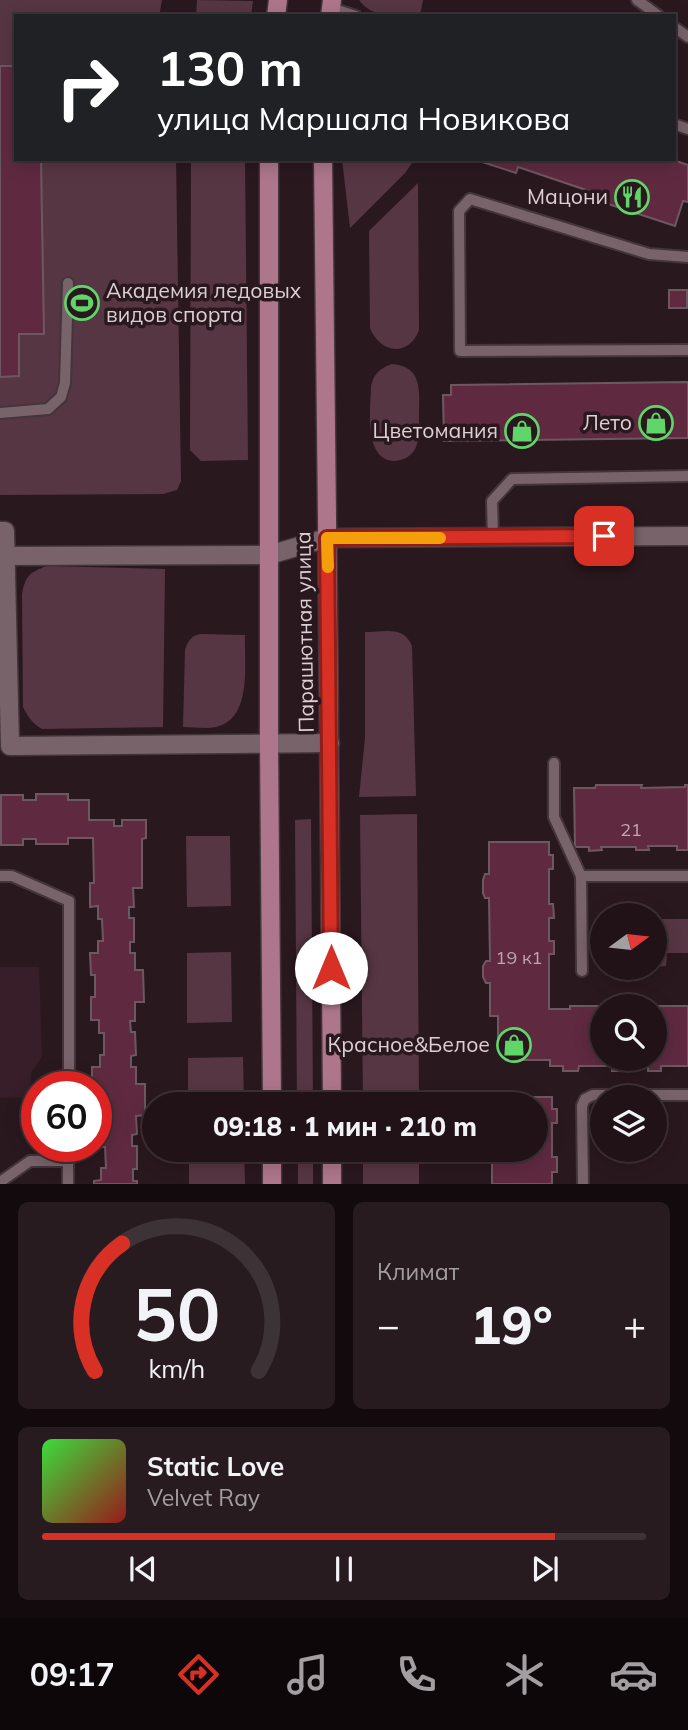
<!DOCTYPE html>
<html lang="ru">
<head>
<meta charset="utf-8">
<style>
	:root { --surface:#201217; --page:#281b20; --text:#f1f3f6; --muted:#a29ea1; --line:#3d3236; --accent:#d93025 }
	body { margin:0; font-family:Mulish,sans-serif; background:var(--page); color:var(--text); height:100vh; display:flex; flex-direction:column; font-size:26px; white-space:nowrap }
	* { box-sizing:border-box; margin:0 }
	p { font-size:23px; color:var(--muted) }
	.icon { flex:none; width:38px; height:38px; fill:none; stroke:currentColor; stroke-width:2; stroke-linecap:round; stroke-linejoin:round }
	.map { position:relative; height:1184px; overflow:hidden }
	.side { display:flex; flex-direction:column; gap:18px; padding:18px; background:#120a0d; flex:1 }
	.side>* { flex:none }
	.banner { position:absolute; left:14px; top:14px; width:662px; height:147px; border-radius:0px; box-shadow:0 4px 18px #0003,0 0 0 2px var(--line); background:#202124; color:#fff; overflow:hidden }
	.needle { width:46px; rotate:75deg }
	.tools { position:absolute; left:590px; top:903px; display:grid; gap:14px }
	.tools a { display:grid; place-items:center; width:77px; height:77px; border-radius:50%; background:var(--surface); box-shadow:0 4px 18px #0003,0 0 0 2px var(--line); font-size:35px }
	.speed { position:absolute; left:21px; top:1071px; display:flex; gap:14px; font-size:35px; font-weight:700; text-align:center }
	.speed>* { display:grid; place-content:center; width:91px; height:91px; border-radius:50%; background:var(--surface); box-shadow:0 4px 18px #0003,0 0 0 2px var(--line); line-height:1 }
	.speed .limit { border:10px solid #d22; background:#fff; color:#111 }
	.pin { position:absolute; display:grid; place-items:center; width:60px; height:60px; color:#fff; margin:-30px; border-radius:14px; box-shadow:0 4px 10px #0006 }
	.me { position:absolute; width:77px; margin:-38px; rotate:0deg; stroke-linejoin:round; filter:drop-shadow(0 0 5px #0008) }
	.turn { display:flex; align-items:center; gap:24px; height:147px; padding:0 28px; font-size:32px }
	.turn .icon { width:91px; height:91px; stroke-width:2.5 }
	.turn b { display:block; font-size:49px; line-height:60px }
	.big { font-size:52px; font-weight:800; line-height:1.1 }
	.side .tile { flex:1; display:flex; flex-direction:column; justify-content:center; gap:10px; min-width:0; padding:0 24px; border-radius:10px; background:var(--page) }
	.side .dial { align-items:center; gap:0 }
	.dial svg { height:182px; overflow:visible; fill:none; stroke:var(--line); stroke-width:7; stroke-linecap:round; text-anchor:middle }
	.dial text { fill:var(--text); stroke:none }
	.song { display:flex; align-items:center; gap:21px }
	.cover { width:84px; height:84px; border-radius:10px; background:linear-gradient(135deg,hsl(120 70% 55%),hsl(0 70% 35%)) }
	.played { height:7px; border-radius:4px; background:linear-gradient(90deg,var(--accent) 85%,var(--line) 85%) }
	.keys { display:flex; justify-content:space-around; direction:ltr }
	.heat { display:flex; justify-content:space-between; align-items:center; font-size:38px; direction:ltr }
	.side .tiles { flex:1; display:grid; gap:18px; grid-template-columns:1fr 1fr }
	.tile:last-child { grid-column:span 2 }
	.trip { position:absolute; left:142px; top:1092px; width:406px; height:70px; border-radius:35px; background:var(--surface); box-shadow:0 4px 18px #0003,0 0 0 2px var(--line); font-weight:800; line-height:70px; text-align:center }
	.tabs { display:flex; height:112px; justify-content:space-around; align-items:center; background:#0d0709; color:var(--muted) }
	.tabs .icon { width:49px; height:49px }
	.tabs .on { color:var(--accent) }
	.tabs b { font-size:32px; color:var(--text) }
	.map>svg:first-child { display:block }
</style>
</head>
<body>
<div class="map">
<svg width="688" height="1184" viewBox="0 0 688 1184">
	<rect width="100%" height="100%" fill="#2a181f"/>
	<!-- built -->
	<path fill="#371e28" d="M39,967L42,1056L31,1073L30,1097L0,1098V967Z"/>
	<!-- green -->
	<g fill="#573643">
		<path d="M0,0H162L159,16H16V159H176L181,481L177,490L163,494L0,495Z"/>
		<path d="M197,0L253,1L251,16H196Z"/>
		<path d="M359,0H423L420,16C400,16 372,19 359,0Z"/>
		<path d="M191,159H245L248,460L201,461L190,450Z"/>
		<path d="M342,159H415L405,173L350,228Z"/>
		<path d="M418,183L419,330C409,357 380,354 370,328L369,231Z"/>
		<path d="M392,364C424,366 419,394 419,418C419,428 420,440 415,449C411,457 402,461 393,461C363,458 371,407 371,386C374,374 380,368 392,364Z"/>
		<path d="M47,566L165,569L163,727L42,729C32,723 28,717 23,707L22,594C25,576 30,572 47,566Z"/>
		<path d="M365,632C384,632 404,625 412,646L416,796L359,797L365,738Z"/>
		<path d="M200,634L245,635C244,662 253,719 216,727C206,729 194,727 183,727L185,650C188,641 191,636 200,634Z"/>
		<path d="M417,814L419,1104H363L360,815Z"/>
		<path d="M311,819L313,1104H297L295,820Z"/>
		<path d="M186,836H230L231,906L187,907Z"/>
		<path d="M661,919H688V953H667L666,966L655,967V932L661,931Z"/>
		<path d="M231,952L232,1022L187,1023V953Z"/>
		<path d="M243,1057L244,1104H188V1058Z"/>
		<path d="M189,1150H244L245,1184H189Z"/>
		<rect x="298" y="1150" width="15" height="34"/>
		<rect x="363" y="1150" width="56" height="34"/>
	</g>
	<!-- building -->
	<g fill="#5f2a40" stroke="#6e5860" stroke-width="2">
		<path d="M0,66H16V159H41L44,334H19V376L0,377Z"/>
		<path d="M473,159H670L688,165V202L683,201L675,226L587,197L589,191L518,167L516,173Z"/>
		<rect x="669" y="290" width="18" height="18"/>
		<path d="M688,382V438L444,441L443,395H451V385Z"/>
		<path d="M596,785H642L641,788L685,787V785H688V850H677V846H648L649,850H636V847H601L602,850L589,851V847H575L574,788H595Z"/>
		<path d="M36,794H68V800H89V820H114V826H122V820H146V838L142,839V888H133L134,907H129V918H134V942H130V953H135V970H143L144,1002H135V1021H130L131,1032H135L136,1055L131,1056V1067H136V1084H145V1115L136,1116L137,1134L132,1135V1146H137V1169H133V1181H137V1184H94V1181L101,1180V1168H106L105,1147H101V1134H96V1087H92V1067H100V1055H104V1033H99V1020H91V997H95V975H91L90,953H98V941H103L102,919H98V906L90,907V883H94L93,838H68V844H36V839H23V845H1V795H23V800H36Z"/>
		<path d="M489,842H549V855H553V869H549V904H553L554,918H549V941H554V954H549V1009H570V1006H617H602V1059H654V1008H656V1006H688V1066H661V1071H648V1066H625V1071H612L613,1066H579L578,1071H563V1066H550V1060H513L498,1046V1016H490V983H486L483,977V966L486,961H490L489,898H485L483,893V880L485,874H489Z"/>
		<path d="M492,1097H552V1109H557V1123H552V1157H557V1172H552V1184H492V1151H489L488,1150H536V1104H492Z"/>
	</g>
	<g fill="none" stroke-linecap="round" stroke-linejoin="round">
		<!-- lane casing -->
		<g stroke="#43353a" stroke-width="14">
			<g id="lane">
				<path d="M637,0L659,16"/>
				<path d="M331,8L356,16"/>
				<path d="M674,27L688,37"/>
				<path d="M674,124L688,129"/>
				<path d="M688,257L649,254L470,199L459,211L460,351L688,350"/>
				<path d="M0,413L48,409L61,397L65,383L68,283"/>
				<path d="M493,537L492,501L512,479L688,476"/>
				<path d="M554,763V817L581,876L582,971"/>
				<path d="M0,876H12L69,901V1087"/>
				<path d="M581,876H688"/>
				<path d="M0,1182L30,1161H68"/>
				<path d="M68,1184V1146"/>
				<path d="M583,1184L582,1106L585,1099L593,1095H688"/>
			</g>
		</g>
		<!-- street casing -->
		<g stroke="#43353a" stroke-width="21">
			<path id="street" d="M327,538L688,536"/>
		</g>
		<!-- secondary casing -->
		<g stroke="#43353a" stroke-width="21">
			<g id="secondary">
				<path d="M0,531H5L10,746L330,743"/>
				<path d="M0,556L269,555L327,538"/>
			</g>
		</g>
		<!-- primary casing -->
		<g stroke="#43353a" stroke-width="21">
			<g id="primary">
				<path d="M276,16L278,0"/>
				<path d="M330,16L332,0"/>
				<path d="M269,159V744L272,1104"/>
				<path d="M323,159L328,609L332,1104"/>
				<path d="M272,1150V1184"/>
				<path d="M332,1150V1184"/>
			</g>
		</g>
		<!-- lane -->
		<use href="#lane" stroke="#79636b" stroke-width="10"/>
		<!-- street -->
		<use href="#street" stroke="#79636b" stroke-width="18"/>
		<!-- secondary -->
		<use href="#secondary" stroke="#79636b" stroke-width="18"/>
		<!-- primary -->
		<use href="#primary" stroke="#ae768b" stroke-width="18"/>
	</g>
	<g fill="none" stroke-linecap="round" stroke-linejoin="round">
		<!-- route casing -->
		<g stroke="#8d1f18" stroke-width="18">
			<path id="route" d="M331,968L327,538L604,536"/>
		</g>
		<!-- route -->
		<use href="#route" stroke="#d93025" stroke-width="12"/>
		<!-- slow -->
		<path stroke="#f59e0b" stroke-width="12" d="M328,567L327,538H440"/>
	</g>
	<!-- icons -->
	<defs>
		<g id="restaurant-ring" transform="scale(1.75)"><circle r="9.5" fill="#2a181f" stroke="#60d56a" stroke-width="1.5"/><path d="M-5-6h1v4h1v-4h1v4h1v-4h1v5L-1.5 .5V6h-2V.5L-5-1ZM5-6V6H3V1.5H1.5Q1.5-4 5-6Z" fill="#60d56a"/></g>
		<g id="stadium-ring" transform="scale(1.75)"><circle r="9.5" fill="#2a181f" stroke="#60d56a" stroke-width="1.5"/><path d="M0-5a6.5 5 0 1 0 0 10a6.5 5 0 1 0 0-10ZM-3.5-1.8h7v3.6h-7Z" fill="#60d56a"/></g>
		<g id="shop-ring" transform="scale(1.75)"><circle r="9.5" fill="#2a181f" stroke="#60d56a" stroke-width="1.5"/><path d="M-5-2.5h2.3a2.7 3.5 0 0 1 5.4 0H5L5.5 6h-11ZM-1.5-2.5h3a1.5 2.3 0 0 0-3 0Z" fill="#60d56a"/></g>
	</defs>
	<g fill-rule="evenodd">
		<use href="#restaurant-ring" x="632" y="197"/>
		<use href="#stadium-ring" x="82" y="303"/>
		<use href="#shop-ring" x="656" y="423"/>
		<use href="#shop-ring" x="522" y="431"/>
		<use href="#shop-ring" x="514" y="1045"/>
	</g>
	<g text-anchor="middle" stroke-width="7" stroke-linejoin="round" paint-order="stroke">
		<!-- number labels -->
		<g font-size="18" fill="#bea6b0">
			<text x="631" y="836">21</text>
			<text x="519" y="964">19 к1</text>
		</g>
		<!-- poi labels -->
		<g font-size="21" fill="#ddd0d5" stroke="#2a181f" text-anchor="end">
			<text x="608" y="204">Мацони</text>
			<text x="106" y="298" text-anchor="start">Академия ледовых<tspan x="106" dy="24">видов спорта</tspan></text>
			<text x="632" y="430">Лето</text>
			<text x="498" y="438">Цветомания</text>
			<text x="490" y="1052">Красное&amp;Белое</text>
		</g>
		<!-- street labels -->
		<g font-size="21" fill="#ddd0d5" stroke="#2a181f">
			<text transform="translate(305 632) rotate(-91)" y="7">Парашютная улица</text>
		</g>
	</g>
</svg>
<div class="tools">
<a><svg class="needle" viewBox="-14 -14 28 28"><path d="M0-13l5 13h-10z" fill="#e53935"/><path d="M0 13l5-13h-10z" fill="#a29ea1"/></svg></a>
<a><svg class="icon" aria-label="search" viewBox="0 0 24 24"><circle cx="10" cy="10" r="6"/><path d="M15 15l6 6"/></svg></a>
<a><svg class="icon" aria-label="layers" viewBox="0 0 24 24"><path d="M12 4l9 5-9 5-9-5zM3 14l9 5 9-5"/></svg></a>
</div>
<div class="speed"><div class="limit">60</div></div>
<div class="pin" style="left:604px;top:536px;background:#d93025"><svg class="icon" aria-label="arrive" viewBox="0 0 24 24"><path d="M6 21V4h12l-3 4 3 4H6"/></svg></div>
<svg class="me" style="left:331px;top:968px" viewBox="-20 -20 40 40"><circle r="19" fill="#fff"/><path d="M0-13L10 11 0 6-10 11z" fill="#d93025"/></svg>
<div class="trip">09:18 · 1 мин · 210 m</div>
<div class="banner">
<div class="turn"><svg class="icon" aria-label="right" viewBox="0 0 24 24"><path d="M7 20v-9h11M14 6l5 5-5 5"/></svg><div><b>130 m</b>улица Маршала Новикова</div></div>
</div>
</div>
<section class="side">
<div class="tiles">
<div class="tile dial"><svg viewBox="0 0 100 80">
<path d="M14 69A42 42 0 1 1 86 69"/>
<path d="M14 69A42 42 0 0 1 26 13" stroke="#d93025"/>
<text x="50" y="56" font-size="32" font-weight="700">50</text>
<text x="50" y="72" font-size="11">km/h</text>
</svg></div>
<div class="tile"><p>Климат</p>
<div class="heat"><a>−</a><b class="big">19°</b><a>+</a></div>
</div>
<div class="tile">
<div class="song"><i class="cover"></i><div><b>Static Love</b><p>Velvet Ray</p></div></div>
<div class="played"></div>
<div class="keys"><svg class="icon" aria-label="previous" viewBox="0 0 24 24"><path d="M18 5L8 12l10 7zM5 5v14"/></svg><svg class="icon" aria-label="pause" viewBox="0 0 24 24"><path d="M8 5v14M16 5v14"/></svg><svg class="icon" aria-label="next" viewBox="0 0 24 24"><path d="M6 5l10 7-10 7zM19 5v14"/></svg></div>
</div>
</div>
</section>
<nav class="tabs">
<b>09:17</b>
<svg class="icon on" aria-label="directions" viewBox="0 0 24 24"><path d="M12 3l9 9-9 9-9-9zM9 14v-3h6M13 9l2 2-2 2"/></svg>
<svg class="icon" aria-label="music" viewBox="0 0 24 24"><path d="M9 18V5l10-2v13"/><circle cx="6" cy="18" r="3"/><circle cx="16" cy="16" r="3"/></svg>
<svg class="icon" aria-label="phone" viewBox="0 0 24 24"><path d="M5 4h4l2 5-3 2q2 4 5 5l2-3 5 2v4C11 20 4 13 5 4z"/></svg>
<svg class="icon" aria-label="climate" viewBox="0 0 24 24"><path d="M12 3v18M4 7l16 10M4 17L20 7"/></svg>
<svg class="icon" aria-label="car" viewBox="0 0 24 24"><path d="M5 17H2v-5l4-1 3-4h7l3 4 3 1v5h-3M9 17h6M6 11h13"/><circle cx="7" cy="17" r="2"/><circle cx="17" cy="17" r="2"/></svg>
</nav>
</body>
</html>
